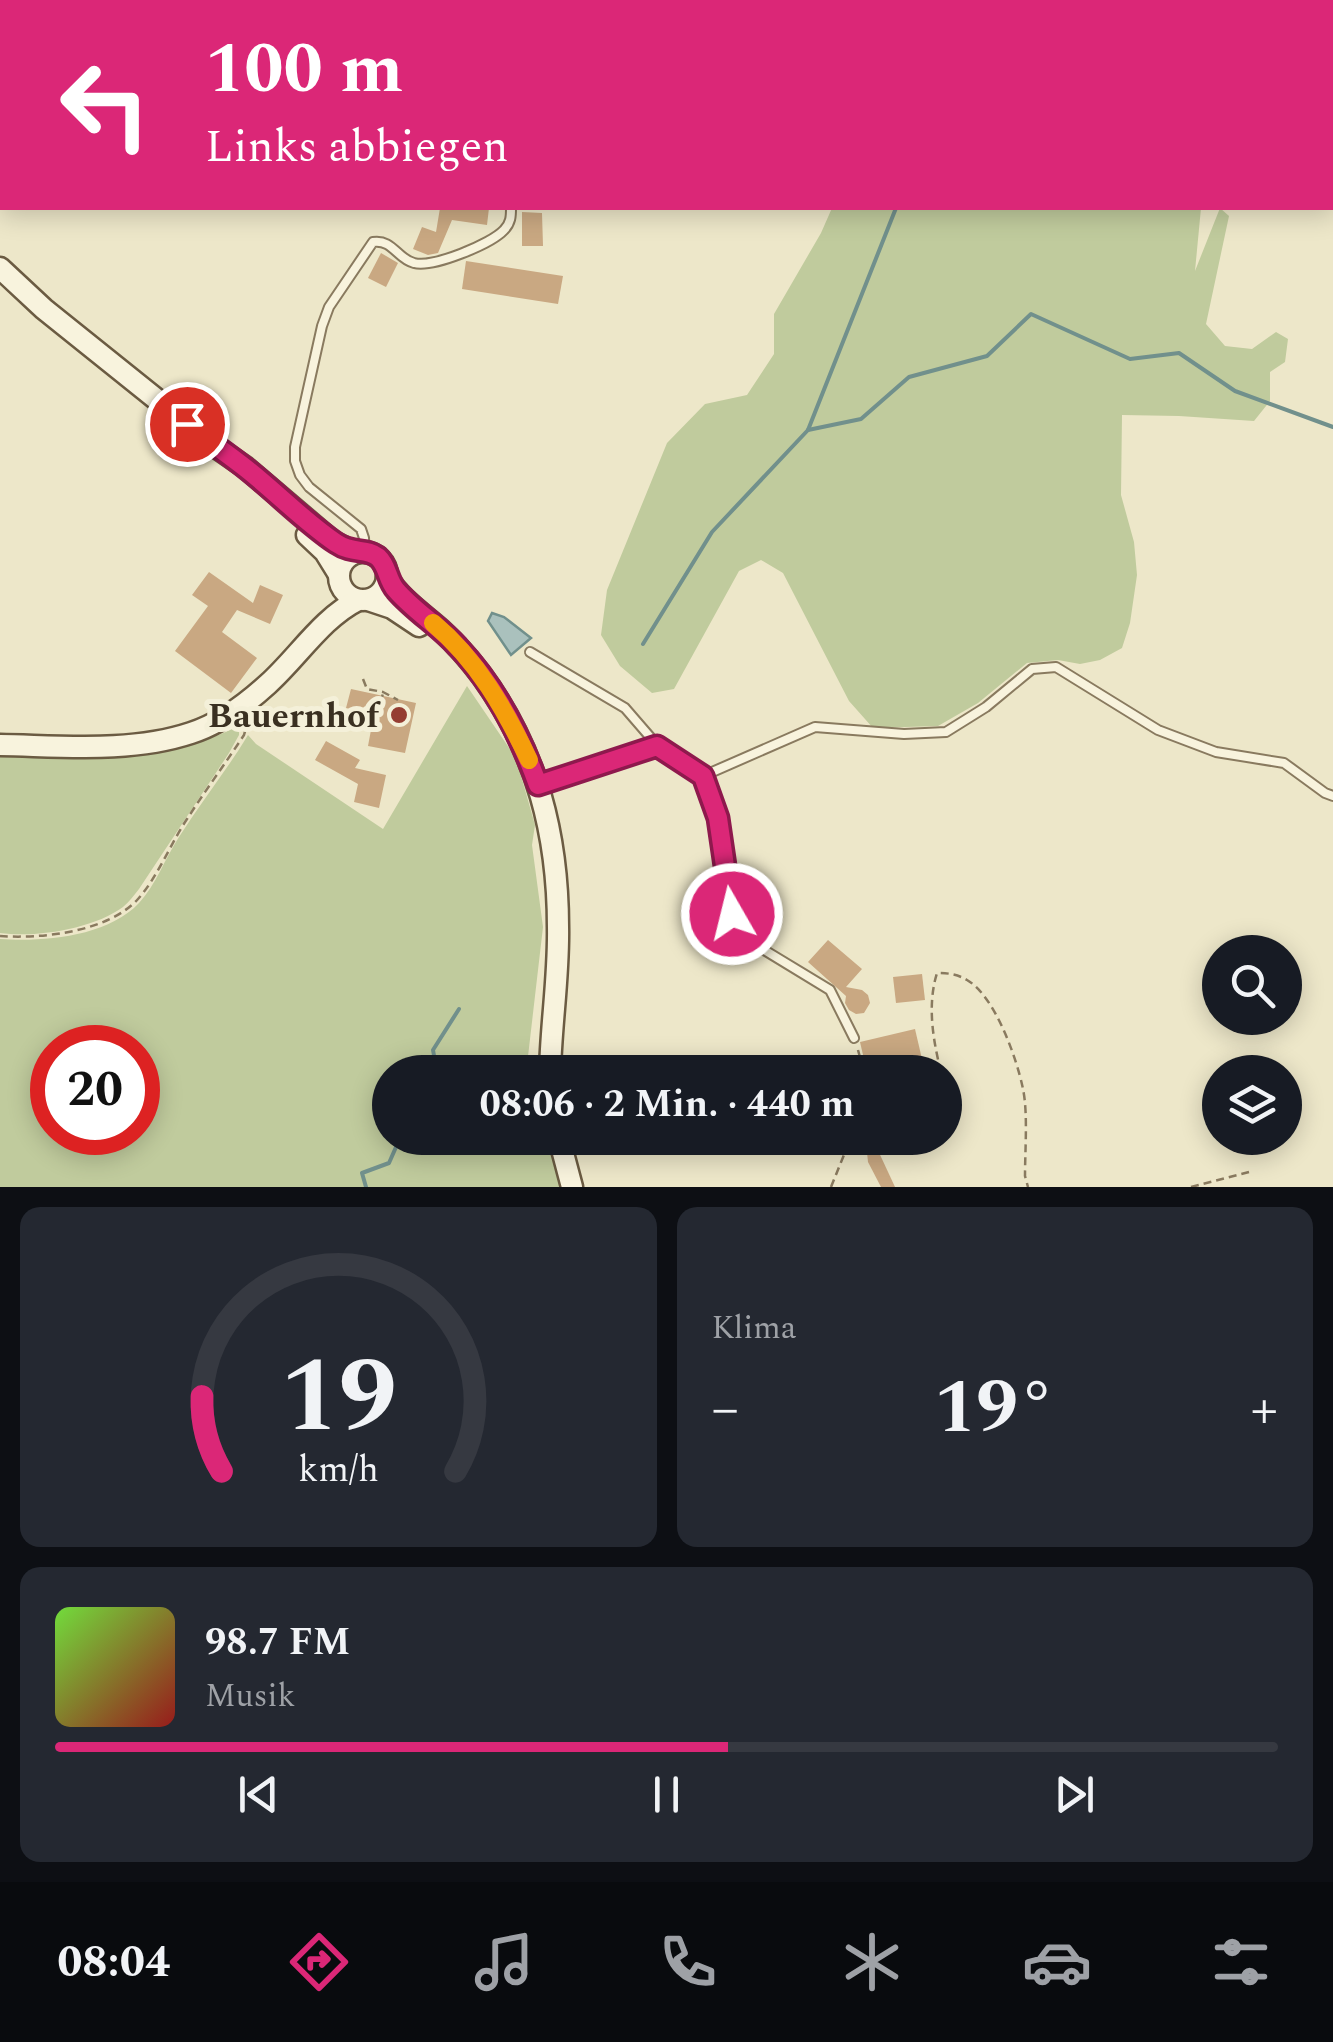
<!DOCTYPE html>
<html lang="de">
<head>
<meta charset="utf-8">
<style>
	:root { --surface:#171b24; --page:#242831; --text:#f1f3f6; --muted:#9ea1a6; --line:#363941; --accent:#db2777 }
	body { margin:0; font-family:Spectral,serif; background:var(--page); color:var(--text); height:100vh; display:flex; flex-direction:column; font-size:38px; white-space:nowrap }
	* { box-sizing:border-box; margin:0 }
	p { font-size:32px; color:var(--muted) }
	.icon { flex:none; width:55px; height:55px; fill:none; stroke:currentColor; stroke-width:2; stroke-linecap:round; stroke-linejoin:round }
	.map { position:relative; height:1187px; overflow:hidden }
	.side { display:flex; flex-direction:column; gap:20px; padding:20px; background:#0d0f14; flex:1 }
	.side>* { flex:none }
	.hud { position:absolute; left:0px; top:0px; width:1335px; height:210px; box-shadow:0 5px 25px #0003; background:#db2777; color:#fff; overflow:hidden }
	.buttons { position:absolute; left:1202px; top:935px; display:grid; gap:20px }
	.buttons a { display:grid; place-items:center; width:100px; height:100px; border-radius:50%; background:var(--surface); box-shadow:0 5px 25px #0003; font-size:50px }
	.speed { position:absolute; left:30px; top:1025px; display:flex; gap:20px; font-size:50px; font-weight:700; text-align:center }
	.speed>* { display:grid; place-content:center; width:130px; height:130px; border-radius:50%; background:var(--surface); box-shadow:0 5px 25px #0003; line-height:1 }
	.speed .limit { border:15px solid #d22; background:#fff; color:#111 }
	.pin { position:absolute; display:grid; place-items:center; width:85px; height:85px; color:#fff; margin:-42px; border:5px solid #fff; border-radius:50%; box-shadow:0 2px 10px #0007 }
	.me { position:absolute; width:110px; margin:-55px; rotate:352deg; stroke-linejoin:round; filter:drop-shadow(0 0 8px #0008) }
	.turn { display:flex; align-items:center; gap:35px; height:210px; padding:0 40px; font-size:45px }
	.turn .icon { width:130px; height:130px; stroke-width:2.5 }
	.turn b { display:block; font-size:70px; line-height:85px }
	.big { font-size:75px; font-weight:700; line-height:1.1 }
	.side .card { flex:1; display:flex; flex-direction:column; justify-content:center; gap:15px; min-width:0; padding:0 35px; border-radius:20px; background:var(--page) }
	.side .dial { align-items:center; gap:0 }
	.dial svg { height:260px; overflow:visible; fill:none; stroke:var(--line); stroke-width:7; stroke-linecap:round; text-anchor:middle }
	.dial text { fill:var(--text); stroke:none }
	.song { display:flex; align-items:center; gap:30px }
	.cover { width:120px; height:120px; border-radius:15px; background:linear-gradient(135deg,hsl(100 70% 55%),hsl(0 70% 35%)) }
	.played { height:10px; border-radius:5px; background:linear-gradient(90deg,var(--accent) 55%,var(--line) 55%) }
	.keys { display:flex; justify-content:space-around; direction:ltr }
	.heat { display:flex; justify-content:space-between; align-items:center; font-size:55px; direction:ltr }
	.side .tiles { flex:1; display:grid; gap:20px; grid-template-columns:1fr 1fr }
	.card:last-child { grid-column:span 2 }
	.trip { position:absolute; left:372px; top:1055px; width:590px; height:100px; border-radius:50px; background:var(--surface); box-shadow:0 5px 25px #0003; font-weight:700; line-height:100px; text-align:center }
	.tab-bar { display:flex; height:160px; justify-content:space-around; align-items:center; background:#090b0e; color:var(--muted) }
	.tab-bar .icon { width:70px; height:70px }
	.tab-bar .selected { color:var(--accent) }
	.tab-bar b { font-size:45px; color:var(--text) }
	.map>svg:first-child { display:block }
</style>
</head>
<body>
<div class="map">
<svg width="1333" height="1187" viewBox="0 0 1333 1187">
	<rect width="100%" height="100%" fill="#ede7c9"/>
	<!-- green -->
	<g fill="#c0cb9d" fill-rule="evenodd">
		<path d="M887,0H1245L1246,2H887Z"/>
		<path d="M832,208H1201L1195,271L1220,208L1229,216L1206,324L1225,346L1252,349L1276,332L1288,339L1285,362L1270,372V401L1254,421L1179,416L1122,415L1121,495L1134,542L1137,575L1130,623L1122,648L1100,660L1080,664L1058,660L1027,663L978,703L938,726L873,728L849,701L783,573L761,560L739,571L674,689L652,693L620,666L601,635L607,590L667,443L705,404L747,395L774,354V314L821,233Z"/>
		<path d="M467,686L516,758L535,825L532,845L543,927L527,1065L529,1072H390V1138H547L561,1187H0V939C43,942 107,937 139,903C156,885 165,858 179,837C201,802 227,770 248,735L256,744L383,829ZM52,1048H138V1132H52Z"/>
		<path d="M236,727L239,730V735L229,753L139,889C134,895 129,902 123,907C93,929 36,938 0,933V752C77,752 165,764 236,727Z"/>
	</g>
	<!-- water -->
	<path fill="#aac1bd" stroke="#71908c" stroke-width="2.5" d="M492,613L504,617L531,638L511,655L488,621Z"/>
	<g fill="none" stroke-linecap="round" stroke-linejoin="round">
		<!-- stream -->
		<g stroke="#71908c" stroke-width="4">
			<path d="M913,0L914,2"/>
			<path d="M958,2L960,0"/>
			<path d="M1182,2L1184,0"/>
			<path d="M808,430L861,419L909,377L987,356L1031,314L1130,359L1179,353L1235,391L1333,427"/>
			<path d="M643,644L712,532L808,430L896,208"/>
			<path d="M437,1072L433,1050L459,1009"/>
			<path d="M366,1187L362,1173L389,1163L400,1138"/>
		</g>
	</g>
	<!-- building -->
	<g fill="#c9a882">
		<path d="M440,208H489L487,225L452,220L438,253L428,255L413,249L422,227L436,232Z"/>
		<path d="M522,212L542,213L543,246H522Z"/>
		<path d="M381,253L398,263L386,287L368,278Z"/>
		<path d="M466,261L563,276L558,304L462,289Z"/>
		<path d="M209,572L253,603L260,585L283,595L270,624L237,610L222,632L257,658L231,693L175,651L208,606L192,595Z"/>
		<path d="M351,689L416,703L405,753L368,746L374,714L346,708Z"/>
		<path d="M326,741L360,760L355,768L386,775L379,808L354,802L358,784L315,760Z"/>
		<path d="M828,940L862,969L846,987L862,990L868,995L870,1003L864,1013L856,1014L849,1010L845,1003L846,996L808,962Z"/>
		<path d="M922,974L925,1000L896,1003L893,977Z"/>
		<path d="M915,1029L925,1072H867L860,1042Z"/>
		<path d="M874,1142L882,1159L895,1187H881L868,1162L866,1143Z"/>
	</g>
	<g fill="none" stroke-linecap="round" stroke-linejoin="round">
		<!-- service casing -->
		<g stroke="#897a5f" stroke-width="12">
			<g id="service">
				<path d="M365,551L364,538L361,529L309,487L300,475L295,461V447L322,326L329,307L373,242C393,239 397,259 414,263C433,268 491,244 504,230C511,223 511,216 511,208"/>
				<path d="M530,652L625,708L657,745"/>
				<path d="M703,776L718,818L732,914L756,945L830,990L854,1038"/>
				<path d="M538,785L657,745L703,776L815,727L904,734L946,732L986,707L1032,669L1056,667L1158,730L1216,752L1284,763L1325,793L1333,796"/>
			</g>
		</g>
		<!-- tertiary casing -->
		<g stroke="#897a5f" stroke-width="22">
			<g id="tertiary">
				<path d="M676,0L679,2"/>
				<path d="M0,85L2,88"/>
			</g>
		</g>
		<!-- secondary casing -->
		<g stroke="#6b5b42" stroke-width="25">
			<g id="secondary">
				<path d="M0,268L44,309L216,447L245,467L332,541L355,553"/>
				<path d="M307,535L325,552L338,573"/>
				<circle cx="363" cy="576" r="24"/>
				<path d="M387,577C400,599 422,613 441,630C456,644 470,660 482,676C537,752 558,835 558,927C559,976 551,1024 550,1072"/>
				<path d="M368,600L392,608L419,626"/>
				<path d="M0,745C62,746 131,753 191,733C220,724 246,704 268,684C298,657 322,618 358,600"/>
				<path d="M559,1138L572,1187"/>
			</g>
		</g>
		<!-- path -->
		<g stroke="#897a5f" stroke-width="2.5" stroke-dasharray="8 5" stroke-linecap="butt">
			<path d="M391,2L392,0"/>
			<path d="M376,547L391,563"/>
			<path d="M363,679L367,689L383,692L398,700"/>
			<path d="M378,715L383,693"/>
			<path d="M359,719L377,716V726"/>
			<path d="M0,936C42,939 108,932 138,899C157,878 171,843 187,819C205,791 225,764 244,735L247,724"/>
			<path d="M858,1050L864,1072"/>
			<path d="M941,1072C933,1040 927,1005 937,973C948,973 957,974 967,980C995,996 1017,1059 1023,1089C1028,1113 1025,1150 1025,1176L1028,1187"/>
			<path d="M831,1187L850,1140L854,1138"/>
			<path d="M1191,1187L1249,1172"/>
		</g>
		<!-- service -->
		<use href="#service" stroke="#f8f3dd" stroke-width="8"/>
		<!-- tertiary -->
		<use href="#tertiary" stroke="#f8f3dd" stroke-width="18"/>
		<!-- secondary -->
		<use href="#secondary" stroke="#f8f3dd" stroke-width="20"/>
	</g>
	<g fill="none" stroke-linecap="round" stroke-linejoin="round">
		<!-- route casing -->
		<g stroke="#8e194d" stroke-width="25">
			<path id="route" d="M187,424C207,440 228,454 248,470C278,494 305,522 336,543C352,554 367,548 378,557C388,566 387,580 396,590C414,611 439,626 458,647C495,686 520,735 538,785L657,746L703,776L718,818L732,914"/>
		</g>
		<!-- route -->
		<use href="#route" stroke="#db2777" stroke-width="18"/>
		<!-- slow -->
		<path stroke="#f59e0b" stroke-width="18" d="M433,623C477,660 505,709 529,760"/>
	</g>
	<!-- markers -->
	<circle fill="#953d32" stroke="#f4f0d9" stroke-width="4" cx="399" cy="715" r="10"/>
	<g text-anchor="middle" stroke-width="10" stroke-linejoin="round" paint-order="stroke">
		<!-- poi labels -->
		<g font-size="35" font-weight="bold" fill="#3a3021" stroke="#f4f0d9" text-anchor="end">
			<text x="379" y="727">Bauernhof</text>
		</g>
	</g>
</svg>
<div class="buttons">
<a><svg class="icon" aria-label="search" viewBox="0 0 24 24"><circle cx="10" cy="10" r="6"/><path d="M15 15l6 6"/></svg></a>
<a><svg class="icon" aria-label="layers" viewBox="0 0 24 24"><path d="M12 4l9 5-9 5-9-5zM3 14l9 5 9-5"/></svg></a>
</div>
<div class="speed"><div class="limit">20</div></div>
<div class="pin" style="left:187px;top:424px;background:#d93025"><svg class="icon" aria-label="arrive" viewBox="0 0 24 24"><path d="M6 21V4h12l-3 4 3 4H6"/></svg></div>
<svg class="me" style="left:732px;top:914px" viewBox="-20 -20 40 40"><circle r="17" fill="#db2777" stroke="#fff" stroke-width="3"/><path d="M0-11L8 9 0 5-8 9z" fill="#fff"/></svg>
<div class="trip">08:06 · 2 Min. · 440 m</div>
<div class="hud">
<div class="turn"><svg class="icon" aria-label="left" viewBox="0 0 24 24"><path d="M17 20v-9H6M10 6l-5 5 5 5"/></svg><div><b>100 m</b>Links abbiegen</div></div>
</div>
</div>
<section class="side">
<div class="tiles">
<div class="card dial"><svg viewBox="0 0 100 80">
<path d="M14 69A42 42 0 1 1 86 69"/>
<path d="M14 69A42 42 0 0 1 8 46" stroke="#db2777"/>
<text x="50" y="56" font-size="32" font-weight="700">19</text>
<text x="50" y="72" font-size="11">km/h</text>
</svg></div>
<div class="card"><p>Klima</p>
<div class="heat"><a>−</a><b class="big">19°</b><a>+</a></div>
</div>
<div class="card">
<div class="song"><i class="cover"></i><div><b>98.7 FM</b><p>Musik</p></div></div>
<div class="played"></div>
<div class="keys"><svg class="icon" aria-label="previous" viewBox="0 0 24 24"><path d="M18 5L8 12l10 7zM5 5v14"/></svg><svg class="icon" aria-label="pause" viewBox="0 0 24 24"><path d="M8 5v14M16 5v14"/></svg><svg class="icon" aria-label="next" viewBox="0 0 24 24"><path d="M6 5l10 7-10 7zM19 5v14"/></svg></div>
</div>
</div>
</section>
<nav class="tab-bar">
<b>08:04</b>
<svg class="icon selected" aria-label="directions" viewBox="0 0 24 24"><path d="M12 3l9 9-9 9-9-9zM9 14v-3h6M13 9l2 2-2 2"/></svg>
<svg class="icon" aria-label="music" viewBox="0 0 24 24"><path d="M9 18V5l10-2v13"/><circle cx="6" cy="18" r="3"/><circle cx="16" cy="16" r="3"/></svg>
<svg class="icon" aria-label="phone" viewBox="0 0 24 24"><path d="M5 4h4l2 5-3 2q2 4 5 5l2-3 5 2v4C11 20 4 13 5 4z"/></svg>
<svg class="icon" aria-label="climate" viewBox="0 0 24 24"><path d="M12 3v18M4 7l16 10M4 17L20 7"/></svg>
<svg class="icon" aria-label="car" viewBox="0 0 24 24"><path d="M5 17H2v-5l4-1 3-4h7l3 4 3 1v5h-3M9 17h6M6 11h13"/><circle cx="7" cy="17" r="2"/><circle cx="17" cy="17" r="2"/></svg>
<svg class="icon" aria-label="filters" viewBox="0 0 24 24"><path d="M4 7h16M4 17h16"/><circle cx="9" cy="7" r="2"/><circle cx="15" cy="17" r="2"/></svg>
</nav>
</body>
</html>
